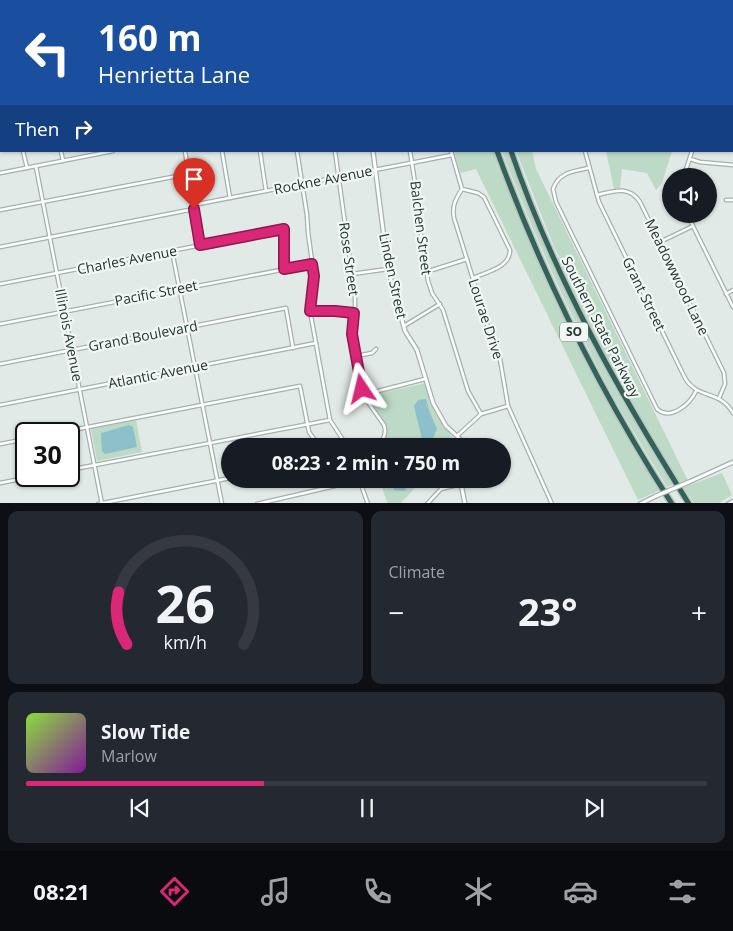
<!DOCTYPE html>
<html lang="en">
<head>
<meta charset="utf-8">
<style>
	:root { --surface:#171b24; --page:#242831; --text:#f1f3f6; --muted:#9ea1a6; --line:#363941; --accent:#db2777 }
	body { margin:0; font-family:"Open Sans",sans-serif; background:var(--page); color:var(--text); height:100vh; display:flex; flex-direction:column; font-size:19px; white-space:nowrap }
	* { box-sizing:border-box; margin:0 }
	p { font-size:16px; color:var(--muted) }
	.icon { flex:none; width:28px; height:28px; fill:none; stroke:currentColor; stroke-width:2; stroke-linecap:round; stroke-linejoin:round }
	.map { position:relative; height:503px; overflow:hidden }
	.sheet { display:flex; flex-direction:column; gap:8px; padding:8px; background:#0d0f14; flex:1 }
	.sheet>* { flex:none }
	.hud { position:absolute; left:0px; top:0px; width:734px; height:152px; box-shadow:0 1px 4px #0004; background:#1a4fa0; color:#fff; overflow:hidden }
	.tools { position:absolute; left:662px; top:168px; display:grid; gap:10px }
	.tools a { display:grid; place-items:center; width:55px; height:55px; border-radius:50%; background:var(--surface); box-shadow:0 1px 4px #0004; font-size:25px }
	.speed { position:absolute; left:15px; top:422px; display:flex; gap:10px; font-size:25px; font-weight:700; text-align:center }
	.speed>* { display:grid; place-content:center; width:65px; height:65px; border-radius:50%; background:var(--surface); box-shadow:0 1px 4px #0004; line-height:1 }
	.speed .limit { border:2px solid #111; border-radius:8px; background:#fff; color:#111 }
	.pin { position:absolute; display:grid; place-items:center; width:42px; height:42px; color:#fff; margin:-51px -21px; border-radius:50% 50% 50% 0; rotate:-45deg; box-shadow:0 0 5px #0007 }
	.pin .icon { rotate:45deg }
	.me { position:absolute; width:55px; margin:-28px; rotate:350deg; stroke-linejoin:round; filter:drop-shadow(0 0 4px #0008) }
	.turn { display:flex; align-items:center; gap:18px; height:105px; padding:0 15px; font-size:22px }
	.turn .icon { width:65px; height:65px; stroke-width:2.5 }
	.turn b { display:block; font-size:35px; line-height:42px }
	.then { display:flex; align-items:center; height:48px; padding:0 15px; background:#0003; gap:10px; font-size:19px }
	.big { font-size:38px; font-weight:700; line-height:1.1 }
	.sheet .tile { flex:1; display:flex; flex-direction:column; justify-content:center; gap:8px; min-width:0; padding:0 18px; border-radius:10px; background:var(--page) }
	.sheet .dial { align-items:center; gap:0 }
	.dial svg { height:130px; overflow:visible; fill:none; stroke:var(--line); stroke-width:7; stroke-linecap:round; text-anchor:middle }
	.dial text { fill:var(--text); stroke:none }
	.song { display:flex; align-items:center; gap:15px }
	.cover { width:60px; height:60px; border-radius:8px; background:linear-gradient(135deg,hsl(90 70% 55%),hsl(290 70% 35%)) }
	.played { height:5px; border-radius:2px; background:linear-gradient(90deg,var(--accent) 35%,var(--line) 35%) }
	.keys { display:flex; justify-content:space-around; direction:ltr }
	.heat { display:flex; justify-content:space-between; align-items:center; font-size:28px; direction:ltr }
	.sheet .tiles { flex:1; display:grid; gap:8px; grid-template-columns:1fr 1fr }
	.tile:last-child { grid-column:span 2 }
	.trip { position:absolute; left:221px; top:438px; width:290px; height:50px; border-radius:25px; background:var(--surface); box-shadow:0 1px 4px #0004; font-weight:700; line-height:50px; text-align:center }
	.tabs { display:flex; height:80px; justify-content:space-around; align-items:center; background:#090b0e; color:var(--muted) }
	.tabs .icon { width:35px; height:35px }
	.tabs .on { color:var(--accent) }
	.tabs b { font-size:22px; color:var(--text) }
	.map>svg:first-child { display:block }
</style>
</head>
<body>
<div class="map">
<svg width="733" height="504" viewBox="0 0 733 504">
	<rect width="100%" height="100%" fill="#e1eae6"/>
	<!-- green -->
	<g fill="#bcdac5">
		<path d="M454,151H494C536,271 594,383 660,490L638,500L476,169L460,173Z"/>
		<path d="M502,151H509L566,290L601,359L628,410L675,484L667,487C643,447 618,408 597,366C561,296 530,225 502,151Z"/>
		<path d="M516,151H532L536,169L690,485L722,473L732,495L719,503H694C641,426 598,343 558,258H560L554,247Z"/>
		<path d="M606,151H672L662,183L656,190L647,173L622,169L620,188L614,189Z"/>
		<path d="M426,383L437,415L458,446H380C397,430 378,413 368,399L376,394Z"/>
		<path d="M136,420L142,452L97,461L91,429Z"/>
		<path d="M379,479H423L401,503L388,504Z"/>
	</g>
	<!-- water -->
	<g fill="#8ec0cb">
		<path d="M426,399L430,413L437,429L433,438L428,440L422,439L414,406L418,400Z"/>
		<path d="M129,425L133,427L137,447L105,454L102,451L101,433Z"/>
		<path d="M389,479H409L405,491L394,490Z"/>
	</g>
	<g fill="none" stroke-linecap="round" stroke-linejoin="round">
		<!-- stream -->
		<path stroke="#8ec0cb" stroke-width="1" d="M732,123H733"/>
		<!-- minor casing -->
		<g stroke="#a4b1ad" stroke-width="5">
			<g id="minor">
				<path d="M161,0V1"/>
				<path d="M198,0L199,1"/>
				<path d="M236,0V1"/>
				<path d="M274,0V1"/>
				<path d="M311,0V1"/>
				<path d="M411,0L412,1"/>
				<path d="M660,0V1"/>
				<path d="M334,1L341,0"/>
				<path d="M732,11H733"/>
				<path d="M0,32L1,38"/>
				<path d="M732,50H733"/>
				<path d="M0,66H1"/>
				<path d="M732,90L733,89"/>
				<path d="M23,151L27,168"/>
				<path d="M61,151L63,161"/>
				<path d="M185,151L200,245"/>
				<path d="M222,151L230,198"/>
				<path d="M260,151L266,191"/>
				<path d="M297,151L307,215L308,232L314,276L310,311L330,420L347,446"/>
				<path d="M335,151L355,296V306L352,334L362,389L365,398L384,425C387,434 383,441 376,446"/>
				<path d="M410,151L415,183L417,208L428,281L432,293L443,310L468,391L481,414"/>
				<path d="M451,151L462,189L478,193L484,197L510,250C510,268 486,272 473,278"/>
				<path d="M585,151L599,202L685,378C698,400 719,389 733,413"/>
				<path d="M690,159L700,162L733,165"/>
				<path d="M36,167L102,504"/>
				<path d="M589,168C574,171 559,172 553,189L556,202L657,409C671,421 690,404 696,391"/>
				<path d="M0,173L113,151"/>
				<path d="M684,176L692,151"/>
				<path d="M462,189C455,200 452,206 454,218L488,327L500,359L508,406L552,504"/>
				<path d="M597,195C614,191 629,185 640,202L724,373L725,384L719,398"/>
				<path d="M726,200H733"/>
				<path d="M193,205L452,155"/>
				<path d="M0,210L188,174"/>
				<path d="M687,214L733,307"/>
				<path d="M660,242L693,226"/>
				<path d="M0,247L194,209"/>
				<path d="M172,251L222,504"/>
				<path d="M426,272L467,259"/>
				<path d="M352,274L388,269"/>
				<path d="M0,284L284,229V269"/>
				<path d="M726,294L733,290"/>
				<path d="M310,311H335L354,313"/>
				<path d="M0,324L312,264"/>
				<path d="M404,326L440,304"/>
				<path d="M356,356L372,353L376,349"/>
				<path d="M0,364L286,308L293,348"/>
				<path d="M365,398L378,391L425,379"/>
				<path d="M0,405L316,343"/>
				<path d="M52,434L300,386L309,432L319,446"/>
				<path d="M457,436L481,414L508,406"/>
				<path d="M0,444L26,439"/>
				<path d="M69,470L330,420"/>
				<path d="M359,479L368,504"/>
				<path d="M0,483L36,476"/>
				<path d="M98,504L230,478"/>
				<path d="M257,504L335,486L354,479"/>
				<path d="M427,504L441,489L461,484"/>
				<path d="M728,504L733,501"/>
			</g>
		</g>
		<!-- tertiary casing -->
		<g stroke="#a4b1ad" stroke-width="5.5">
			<g id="tertiary">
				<path d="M349,0V1"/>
				<path d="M0,1H2"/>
				<path d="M167,1L171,0"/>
				<path d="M373,151L388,269L405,331L417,350L433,403L446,426L459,438L462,446"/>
				<path d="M460,479L465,504"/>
				<path d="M689,482L733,462"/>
				<path d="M640,504L656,496"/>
			</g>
		</g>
		<!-- motorway casing -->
		<g stroke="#bdc4c2" stroke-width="8">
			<g id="motorway">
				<path d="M450,0V1"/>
				<path d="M463,0L464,1"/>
				<path d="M497,151C542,275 601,393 672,504"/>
				<path d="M511,151C554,277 619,392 689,504"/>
			</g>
		</g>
		<!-- minor -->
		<use href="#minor" stroke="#fff" stroke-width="2.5"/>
		<!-- tertiary -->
		<use href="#tertiary" stroke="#fff" stroke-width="3"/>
		<!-- motorway -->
		<use href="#motorway" stroke="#32635a" stroke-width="5"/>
		<!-- tertiary-bridge casing -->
		<g stroke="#a4b1ad" stroke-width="5.5" stroke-linecap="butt">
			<path id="tertiary-bridge" d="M656,496L689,482"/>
		</g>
		<!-- tertiary-bridge -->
		<use href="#tertiary-bridge" stroke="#fff" stroke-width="3"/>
	</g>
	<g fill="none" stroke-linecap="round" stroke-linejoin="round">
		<!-- route casing -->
		<g stroke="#8e194d" stroke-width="12">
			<path id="route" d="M194,209L200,245L284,229V269L312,264L314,276L310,311H335L354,313L352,334L362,389"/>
		</g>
		<!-- route -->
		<use href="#route" stroke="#db2777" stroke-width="9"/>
	</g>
	<g text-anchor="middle" stroke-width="4.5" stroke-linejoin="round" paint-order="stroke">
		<!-- shield labels -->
		<rect fill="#f1f7f4" stroke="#61726e" stroke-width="1" x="560" y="322.5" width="28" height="19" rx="4"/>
		<g font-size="12" font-weight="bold" fill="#233934">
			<text x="574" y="336">SO</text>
		</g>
		<!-- street labels -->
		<g font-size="14" fill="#233934" stroke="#f1f7f4">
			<text transform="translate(323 180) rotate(-11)" y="5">Rockne Avenue</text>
			<text transform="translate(421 228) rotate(83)" y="5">Balchen Street</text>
			<text transform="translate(349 259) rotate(82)" y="5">Rose Street</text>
			<text transform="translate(127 260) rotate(-11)" y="5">Charles Avenue</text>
			<text transform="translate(393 276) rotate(78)" y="5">Linden Street</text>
			<text transform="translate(677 277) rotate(64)" y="5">Meadowwood Lane</text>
			<text transform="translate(156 293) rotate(-11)" y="5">Pacific Street</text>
			<text transform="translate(644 294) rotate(64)" y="5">Grant Street</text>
			<text transform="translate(486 319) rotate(72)" y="5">Lourae Drive</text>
			<text transform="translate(601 327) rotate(63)" y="5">Southern State Parkway</text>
			<text transform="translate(69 335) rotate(79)" y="5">Illinois Avenue</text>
			<text transform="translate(143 336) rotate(-11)" y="5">Grand Boulevard</text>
			<text transform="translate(158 374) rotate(-11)" y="5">Atlantic Avenue</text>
		</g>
	</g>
</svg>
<div class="tools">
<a><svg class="icon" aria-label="sound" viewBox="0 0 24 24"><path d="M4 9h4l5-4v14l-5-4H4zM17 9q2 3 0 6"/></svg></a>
</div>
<div class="speed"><div class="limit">30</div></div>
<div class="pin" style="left:194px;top:209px;background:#d93025"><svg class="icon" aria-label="arrive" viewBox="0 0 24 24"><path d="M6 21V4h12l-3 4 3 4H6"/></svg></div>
<svg class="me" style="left:362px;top:389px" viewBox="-20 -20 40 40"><path d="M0-17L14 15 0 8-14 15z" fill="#db2777" stroke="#fff" stroke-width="4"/></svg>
<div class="trip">08:23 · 2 min · 750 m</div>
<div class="hud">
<div class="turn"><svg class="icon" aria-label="left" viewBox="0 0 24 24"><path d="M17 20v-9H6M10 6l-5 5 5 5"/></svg><div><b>160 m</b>Henrietta Lane</div></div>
<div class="then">Then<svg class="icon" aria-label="right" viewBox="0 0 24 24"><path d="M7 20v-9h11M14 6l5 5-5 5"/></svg></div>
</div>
</div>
<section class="sheet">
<div class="tiles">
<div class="tile dial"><svg viewBox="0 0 100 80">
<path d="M14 69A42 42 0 1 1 86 69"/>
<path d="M14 69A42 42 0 0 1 9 37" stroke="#db2777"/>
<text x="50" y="56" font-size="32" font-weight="700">26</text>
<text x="50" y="72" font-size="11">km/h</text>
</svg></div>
<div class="tile"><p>Climate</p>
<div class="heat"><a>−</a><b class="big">23°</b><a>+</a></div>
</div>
<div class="tile">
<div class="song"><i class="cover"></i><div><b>Slow Tide</b><p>Marlow</p></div></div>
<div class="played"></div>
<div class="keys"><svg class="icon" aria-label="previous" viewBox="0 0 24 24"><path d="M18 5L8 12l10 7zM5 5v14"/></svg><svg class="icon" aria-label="pause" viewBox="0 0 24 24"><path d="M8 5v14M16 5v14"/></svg><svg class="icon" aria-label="next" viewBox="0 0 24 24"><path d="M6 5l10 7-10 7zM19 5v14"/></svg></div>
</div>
</div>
</section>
<nav class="tabs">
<b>08:21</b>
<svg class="icon on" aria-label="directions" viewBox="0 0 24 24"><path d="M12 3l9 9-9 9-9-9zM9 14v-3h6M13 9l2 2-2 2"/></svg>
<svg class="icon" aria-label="music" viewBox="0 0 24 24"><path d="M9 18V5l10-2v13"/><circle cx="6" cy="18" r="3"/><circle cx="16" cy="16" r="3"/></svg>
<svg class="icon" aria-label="phone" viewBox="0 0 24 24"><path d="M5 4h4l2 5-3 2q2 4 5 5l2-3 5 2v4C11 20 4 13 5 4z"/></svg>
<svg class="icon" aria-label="climate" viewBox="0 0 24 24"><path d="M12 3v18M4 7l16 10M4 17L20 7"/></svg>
<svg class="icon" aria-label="car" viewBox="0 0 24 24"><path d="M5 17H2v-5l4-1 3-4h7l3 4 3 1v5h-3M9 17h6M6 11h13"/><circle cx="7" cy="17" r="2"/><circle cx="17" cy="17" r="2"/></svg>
<svg class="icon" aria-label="filters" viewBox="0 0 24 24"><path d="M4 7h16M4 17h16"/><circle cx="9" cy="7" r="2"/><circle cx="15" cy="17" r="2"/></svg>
</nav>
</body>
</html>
